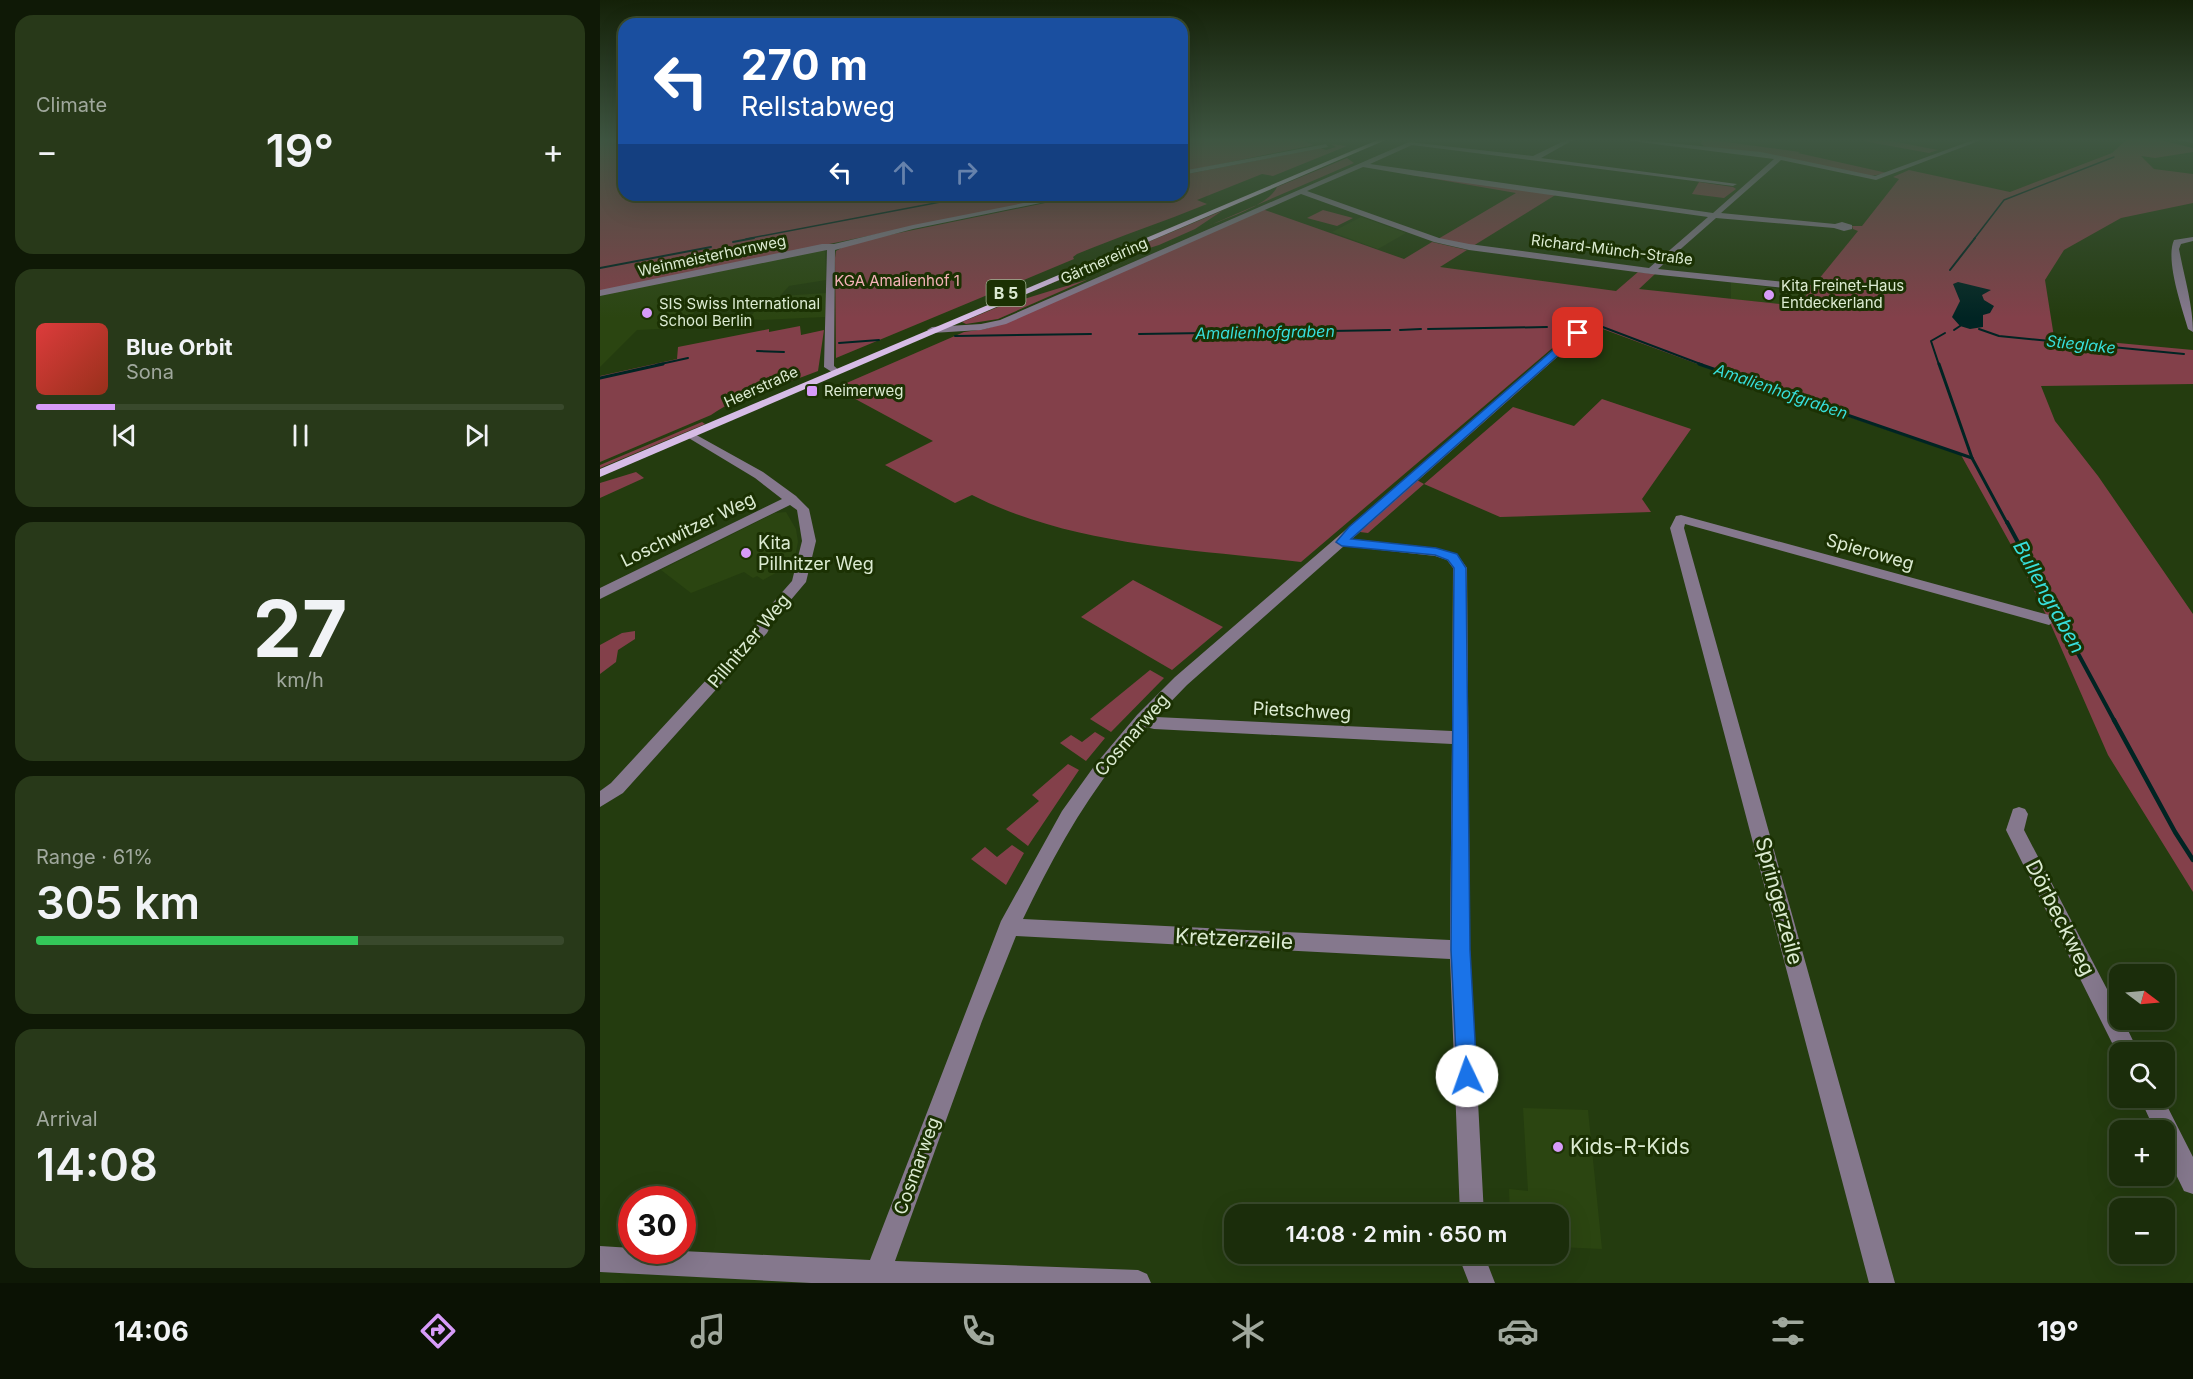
<!DOCTYPE html>
<html lang="en">
<head>
<meta charset="utf-8">
<style>
	:root { --surface:#1b2d0b; --page:#283919; --text:#f1f3f6; --muted:#a0a89d; --line:#39492c; --accent:#d79bf9 }
	body { margin:0; font-family:Inter,sans-serif; background:var(--page); color:var(--text); height:100vh; display:flex; flex-direction:column; font-size:22px; white-space:nowrap }
	* { box-sizing:border-box; margin:0 }
	p { font-size:20px; color:var(--muted) }
	.icon { flex:none; width:33px; height:33px; fill:none; stroke:currentColor; stroke-width:2; stroke-linecap:round; stroke-linejoin:round }
	.map { position:relative; flex:1; overflow:hidden }
	.panel { display:flex; flex-direction:column; gap:15px; padding:15px; background:#0f1906; width:600px }
	.panel>* { flex:none }
	.guide { position:absolute; left:18px; top:18px; width:570px; height:183px; border-radius:18px; box-shadow:0 6px 24px #0002,0 0 0 2px var(--line); background:#1a4fa0; color:#fff; overflow:hidden }
	.needle { width:39px; rotate:106deg }
	.controls { position:absolute; left:1509px; top:964px; display:grid; gap:12px }
	.controls a { display:grid; place-items:center; width:66px; height:66px; border-radius:12px; background:var(--surface); box-shadow:0 6px 24px #0002,0 0 0 2px var(--line); font-size:30px }
	.speed { position:absolute; left:18px; top:1186px; display:flex; gap:12px; font-size:30px; font-weight:700; text-align:center }
	.speed>* { display:grid; place-content:center; width:78px; height:78px; border-radius:50%; background:var(--surface); box-shadow:0 6px 24px #0002,0 0 0 2px var(--line); line-height:1 }
	.speed .limit { border:9px solid #d22; background:#fff; color:#111 }
	.pin { position:absolute; display:grid; place-items:center; width:51px; height:51px; color:#fff; margin:-26px; border-radius:12px; box-shadow:0 3px 9px #0006 }
	.me { position:absolute; width:66px; margin:-33px; rotate:357deg; stroke-linejoin:round; filter:drop-shadow(0 0 4px #0008) }
	.turn { display:flex; align-items:center; gap:21px; height:126px; padding:0 24px; font-size:27px }
	.turn .icon { width:78px; height:78px; stroke-width:2.5 }
	.turn b { display:block; font-size:42px; line-height:51px }
	.lanes { display:flex; align-items:center; height:57px; padding:0 24px; background:#0003; justify-content:center; gap:30px; direction:ltr }
	.lanes .off { opacity:.35 }
	.big { font-size:45px; font-weight:600; line-height:1.1 }
	.panel .card { flex:1; display:flex; flex-direction:column; justify-content:center; gap:9px; min-width:0; padding:0 21px; border-radius:18px; background:var(--page) }
	.panel .dial { align-items:center; gap:0 }
	.dial b { font-size:78px; line-height:1 }
	.song { display:flex; align-items:center; gap:18px }
	.cover { width:72px; height:72px; border-radius:9px; background:linear-gradient(135deg,hsl(0 70% 55%),hsl(10 70% 35%)) }
	.played { height:6px; border-radius:3px; background:linear-gradient(90deg,var(--accent) 15%,var(--line) 15%) }
	.keys { display:flex; justify-content:space-around; direction:ltr }
	.heat { display:flex; justify-content:space-between; align-items:center; font-size:33px; direction:ltr }
	.charge { height:9px; border-radius:4px; background:linear-gradient(90deg,#34c759 61%,var(--line) 0) }
	.trip { position:absolute; left:624px; top:1204px; width:345px; height:60px; border-radius:18px; background:var(--surface); box-shadow:0 6px 24px #0002,0 0 0 2px var(--line); font-weight:600; line-height:60px; text-align:center }
	.tab-bar { display:flex; height:96px; justify-content:space-around; align-items:center; background:#0b1204; color:var(--muted) }
	.tab-bar .icon { width:42px; height:42px }
	.tab-bar .selected { color:var(--accent) }
	.tab-bar b { font-size:27px; color:var(--text) }
	main { display:flex; flex:1; min-height:0 }
	.map>svg:first-child { display:block }
</style>
</head>
<body>
<main>
<section class="panel">
<div class="card"><p>Climate</p>
<div class="heat"><a>−</a><b class="big">19°</b><a>+</a></div>
</div>
<div class="card">
<div class="song"><i class="cover"></i><div><b>Blue Orbit</b><p>Sona</p></div></div>
<div class="played"></div>
<div class="keys"><svg class="icon" aria-label="previous" viewBox="0 0 24 24"><path d="M18 5L8 12l10 7zM5 5v14"/></svg><svg class="icon" aria-label="pause" viewBox="0 0 24 24"><path d="M8 5v14M16 5v14"/></svg><svg class="icon" aria-label="next" viewBox="0 0 24 24"><path d="M6 5l10 7-10 7zM19 5v14"/></svg></div>
</div>
<div class="card dial"><b>27</b><p>km/h</p></div>
<div class="card"><p>Range · 61%</p><b class="big">305 km</b><div class="charge"></div></div>
<div class="card"><p>Arrival</p><b class="big">14:08</b></div>
</section>
<div class="map">
<svg width="1593" height="1283" viewBox="0 0 1593 1283">
	<rect width="100%" height="100%" fill="#243c0f"/>
	<!-- built -->
	<g fill="#2b4511">
		<path d="M761,217L806,233L778,249L732,232Z"/>
		<path d="M222,250L225,252L226,280L189,286L180,296L227,293L225,317L162,320L149,319L157,308H140L145,303L140,302L142,299L103,302L81,328L37,330L0,367V295Z"/>
		<path d="M1131,282L1193,291L1210,290L1198,306L1131,299Z"/>
		<path d="M186,512L196,529L198,542L195,557L190,565L163,580L157,576L153,578L144,572L91,593L61,570L175,513Z"/>
		<path d="M923,1108L988,1110L1002,1249L959,1247L958,1215H910L909,1189L928,1191Z"/>
	</g>
	<!-- green -->
	<g fill="#83404a">
		<path d="M0,139H24V195H394L391,197L403,195H468L0,291Z"/>
		<path d="M582,139H699L714,145L582,172Z"/>
		<path d="M1103,139L1200,152L1198,153L1287,173L1271,176L1161,154L1106,147L1101,144Z"/>
		<path d="M1265,139L1291,141L1338,150L1329,153L1263,141Z"/>
		<path d="M1527,139H1556L1593,148V152L1555,158L1541,156L1554,169L1593,174V203L1521,218L1464,250L1445,280L1454,337L1593,350V384L1441,386L1455,421L1498,476L1593,614V892L1508,755L1451,625L1415,552L1361,455L1127,375L1000,328L977,327L701,562C591,549 473,546 372,495L355,503L285,465L333,441L235,388L364,332L385,329L405,323L662,209L804,259L832,242L867,250L840,267L1016,291L1038,272L1055,274L1039,289L1198,306L1210,290L1204,289V285H1214L1258,231L1253,229L1252,226H1262L1299,179L1293,177L1309,170L1410,192L1512,153Z"/>
		<path d="M731,144L747,146L673,176L662,174L597,200L607,204C563,222 520,236 477,254L473,257L474,259L236,358L235,258L236,251L250,243L484,195H582V175L720,148L726,150L736,147Z"/>
		<path d="M747,158L754,163L608,226C627,218 669,205 677,187Z"/>
		<path d="M806,174L957,194L873,246L838,239L916,193Z"/>
		<path d="M1099,182L1133,187L1136,189L1124,198L1092,194Z"/>
		<path d="M669,191L622,211L595,229L559,245L499,264L430,292Z"/>
		<path d="M723,210L753,218L737,226L707,218Z"/>
		<path d="M600,230L398,319L366,324L362,322L398,307L489,279Z"/>
		<path d="M200,326L201,335L224,330L218,371C182,386 142,393 111,415L0,462V376L77,359L78,347L169,329V332Z"/>
		<path d="M1002,399L1091,429L1042,499L1051,512L900,517L824,484L768,533L760,532L815,479L824,484L913,407L974,426Z"/>
		<path d="M102,422L105,424L0,468V465Z"/>
		<path d="M36,472L44,478L0,498V483Z"/>
		<path d="M533,580L623,627L572,670L481,617Z"/>
		<path d="M35,631V639L18,650L16,662L0,674V645L22,633Z"/>
		<path d="M550,670L564,678L511,732L490,719Z"/>
		<path d="M495,732L505,738L486,761L460,743L471,735L482,742Z"/>
		<path d="M468,764L479,770L428,846L406,829L439,801L432,795Z"/>
		<path d="M412,845L424,853L406,885L371,859L385,847L397,857Z"/>
	</g>
	<!-- water -->
	<path fill="#002423" d="M1358,282L1391,290L1382,295L1384,300L1394,306L1390,313L1383,315V327L1370,329L1360,326L1352,317L1360,301L1353,284Z"/>
	<g fill="none" stroke-linecap="round" stroke-linejoin="round">
		<!-- stream-far4 -->
		<g stroke="#002423" stroke-width="1.5">
			<path d="M146,239L372,196"/>
			<path d="M1374,239L1404,200L1514,157"/>
		</g>
		<!-- stream-far3 -->
		<g stroke="#002423" stroke-width="2">
			<path d="M133,242L154,238"/>
			<path d="M0,268L111,247"/>
			<path d="M1350,270L1375,238"/>
			<path d="M959,327H980"/>
			<path d="M990,327L1000,326L1103,365"/>
			<path d="M828,329L947,327"/>
			<path d="M1379,329L1399,336L1584,354"/>
			<path d="M800,330L821,329"/>
			<path d="M1354,330L1360,326"/>
			<path d="M539,334L790,330"/>
			<path d="M355,336L491,334"/>
			<path d="M239,343L279,340"/>
			<path d="M157,351L184,352"/>
			<path d="M56,365L88,358"/>
			<path d="M1339,365L1331,341L1345,333"/>
		</g>
		<!-- stream-far2 -->
		<g stroke="#002423" stroke-width="3">
			<path d="M1099,364L1372,458"/>
			<path d="M1339,364L1372,458L1407,523"/>
			<path d="M0,378L63,364"/>
		</g>
		<!-- stream-far1 -->
		<path stroke="#002423" stroke-width="4" d="M1407,522L1515,722"/>
		<!-- stream -->
		<path stroke="#002423" stroke-width="4.5" d="M1514,720L1575,832L1593,860"/>
		<!-- minor -->
		<g fill="#85788d" fill-rule="evenodd">
			<path d="M968,139H975L941,158L1137,184L1133,186L812,145L770,164L1113,213L1174,159L1031,141L1028,139L1161,152L1275,176L1376,139H1384L1276,180L1181,160L1121,213L1235,224L1242,222L1252,225V229L1244,231L1234,228L1116,218L1058,269L1185,282L1192,280L1202,285V289C1196,290 1192,286 1186,288L1051,274L869,250L834,242L701,194L406,324L381,330L332,333L327,330L332,327L381,324L400,320L809,142L933,156ZM763,167L816,176L1108,217L1049,268L869,244L839,238L707,191Z"/>
			<path d="M1570,139H1593V143Z"/>
			<path d="M726,144L728,147L582,175V171Z"/>
			<path d="M464,195H480L313,229L235,250L234,366L240,371L235,374L224,367L227,250L0,296V290L222,244H234L313,225Z"/>
			<path d="M1593,237V241L1581,244L1579,249C1584,276 1593,305 1593,332L1588,329C1582,308 1565,260 1574,240Z"/>
			<path d="M983,325L991,327L752,539L836,548L857,554L867,568L870,950L884,1215H860L850,959L416,936L382,1021L295,1261L538,1270L547,1274L551,1283H211L0,1272V1246L32,1248V1251H82L270,1260L401,921L462,811L495,765L537,715L575,677ZM744,546L835,556L847,560L853,568L852,731L556,717L587,685ZM546,727L554,729L852,744L850,940L423,919C456,850 494,782 546,727Z"/>
			<path d="M91,432L163,472L196,496L209,509L216,541L206,582L173,621L167,633L23,793L0,807V791L11,783L156,626L162,615L192,581L202,541L197,510L190,505L0,599V588L182,499L155,478L87,437L85,435Z"/>
			<path d="M1081,515L1449,615L1456,620L1449,625L1085,524L1084,528L1295,1283H1269L1070,528L1076,516Z"/>
			<path d="M1419,807L1425,809L1428,814L1424,830L1520,1014V1020H1523L1539,1053H1520V1059L1406,830L1413,809Z"/>
			<path d="M1540,1098H1563L1593,1157V1194L1584,1191L1564,1150V1131H1555Z"/>
			<path d="M861,1254H887L888,1265L895,1283H869L862,1265Z"/>
		</g>
		<!-- major -->
		<path fill="#d6bce6" fill-rule="evenodd" d="M780,139H788L0,477V469Z"/>
	</g>
	<!-- sky -->
	<linearGradient id="sky" x2="0" y2="1"><stop stop-color="#142108"/><stop offset="0.44" stop-color="#3f5642"/><stop offset="1" stop-color="#3f5642" stop-opacity="0"/></linearGradient>
	<rect width="1593" height="318" fill="url(#sky)"/>
	<!-- route -->
	<path fill="#1a73e8" stroke="#114b97" stroke-width="1.5" d="M975,331L983,333L751,539L836,548L857,554L866,568L870,950L877,1076L874,1083L867,1086L860,1083L857,1076L851,950L854,568L848,560L835,555L742,546L736,542L749,527Z"/>
	<!-- markers -->
	<g fill="#d79bf9" stroke="#1b3103" stroke-width="2">
		<circle cx="1169" cy="295" r="6"/>
		<circle cx="47" cy="313" r="6"/>
		<rect x="206" y="385" width="12" height="12" rx="3"/>
		<circle cx="146" cy="553" r="6"/>
		<circle cx="958" cy="1147" r="6"/>
	</g>
	<g text-anchor="middle" stroke-width="6" stroke-linejoin="round" paint-order="stroke">
		<!-- far-street labels -->
		<g font-size="15" fill="#dcebd2" stroke="#1b3103">
			<text transform="translate(1012 250) rotate(7)" y="5">Richard-Münch-Straße</text>
			<text transform="translate(112 256) rotate(-12)" y="5">Weinmeisterhornweg</text>
			<text transform="translate(504 261) rotate(-24)" y="5">Gärtnereiring</text>
			<text transform="translate(161 387) rotate(-24)" y="5">Heerstraße</text>
		</g>
		<!-- far-park labels -->
		<g font-size="15" fill="#f5b2b8" stroke="#1b3103">
			<text x="297" y="286">KGA Amalienhof 1</text>
		</g>
		<!-- far-poi labels -->
		<g font-size="15" fill="#dcebd2" stroke="#1b3103" text-anchor="start">
			<text x="1181" y="291">Kita Freinet-Haus<tspan x="1181" dy="17">Entdeckerland</tspan></text>
			<text x="59" y="309">SIS Swiss International<tspan x="59" dy="17">School Berlin</tspan></text>
			<text x="224" y="396">Reimerweg</text>
		</g>
		<!-- shield labels -->
		<rect fill="#1b3103" stroke="#a2b394" stroke-width="1.5" x="386.5" y="280" width="39" height="26" rx="4.5"/>
		<g font-size="16" font-weight="bold" fill="#dcebd2">
			<text x="406" y="299">B 5</text>
		</g>
		<!-- far-water labels -->
		<g font-size="16" font-style="italic" fill="#37dfdb" stroke="#1b3103">
			<text transform="translate(665 332) rotate(-1)" y="6">Amalienhofgraben</text>
			<text transform="translate(1481 344) rotate(6)" y="6">Stieglake</text>
			<text transform="translate(1181 391) rotate(19)" y="6">Amalienhofgraben</text>
		</g>
		<!-- street labels -->
		<g font-size="18" fill="#dcebd2" stroke="#1b3103">
			<text transform="translate(88 530) rotate(-26)" y="6">Loschwitzer Weg</text>
			<text transform="translate(1270 552) rotate(16)" y="6">Spieroweg</text>
			<text transform="translate(149 641) rotate(-50)" y="6">Pillnitzer Weg</text>
			<text transform="translate(702 711) rotate(3)" y="6">Pietschweg</text>
			<text transform="translate(532 735) rotate(-49)" y="6">Cosmarweg</text>
			<text transform="translate(317 1166) rotate(-70)" y="6">Cosmarweg</text>
		</g>
		<!-- poi labels -->
		<g font-size="18" fill="#dcebd2" stroke="#1b3103" text-anchor="start">
			<text x="158" y="549">Kita<tspan x="158" dy="21">Pillnitzer Weg</tspan></text>
		</g>
		<!-- water labels -->
		<g font-size="20" font-style="italic" fill="#37dfdb" stroke="#1b3103">
			<text transform="translate(1449 597) rotate(61)" y="7">Bullengraben</text>
		</g>
		<!-- near-street labels -->
		<g font-size="21" fill="#dcebd2" stroke="#1b3103">
			<text transform="translate(1179 901) rotate(75)" y="7">Springerzeile</text>
			<text transform="translate(1460 918) rotate(63)" y="7">Dörbeckweg</text>
			<text transform="translate(634 939) rotate(3)" y="7">Kretzerzeile</text>
		</g>
		<!-- near-poi labels -->
		<g font-size="21" fill="#dcebd2" stroke="#1b3103" text-anchor="start">
			<text x="970" y="1154">Kids-R-Kids</text>
		</g>
	</g>
</svg>
<div class="controls">
<a><svg class="needle" viewBox="-14 -14 28 28"><path d="M0-13l5 13h-10z" fill="#e53935"/><path d="M0 13l5-13h-10z" fill="#a0a89d"/></svg></a>
<a><svg class="icon" aria-label="search" viewBox="0 0 24 24"><circle cx="10" cy="10" r="6"/><path d="M15 15l6 6"/></svg></a>
<a>+</a>
<a>−</a>
</div>
<div class="speed"><div class="limit">30</div></div>
<div class="pin" style="left:978px;top:333px;background:#d93025"><svg class="icon" aria-label="arrive" viewBox="0 0 24 24"><path d="M6 21V4h12l-3 4 3 4H6"/></svg></div>
<svg class="me" style="left:867px;top:1076px" viewBox="-20 -20 40 40"><circle r="19" fill="#fff"/><path d="M0-13L10 11 0 6-10 11z" fill="#1a73e8"/></svg>
<div class="trip">14:08 · 2 min · 650 m</div>
<div class="guide">
<div class="turn"><svg class="icon" aria-label="left" viewBox="0 0 24 24"><path d="M17 20v-9H6M10 6l-5 5 5 5"/></svg><div><b>270 m</b>Rellstabweg</div></div>
<div class="lanes"><svg class="icon" aria-label="left" viewBox="0 0 24 24"><path d="M17 20v-9H6M10 6l-5 5 5 5"/></svg><svg class="icon off" aria-label="ahead" viewBox="0 0 24 24"><path d="M12 20V5M6 11l6-6 6 6"/></svg><svg class="icon off" aria-label="right" viewBox="0 0 24 24"><path d="M7 20v-9h11M14 6l5 5-5 5"/></svg></div>
</div>
</div>
</main>
<nav class="tab-bar">
<b>14:06</b>
<svg class="icon selected" aria-label="directions" viewBox="0 0 24 24"><path d="M12 3l9 9-9 9-9-9zM9 14v-3h6M13 9l2 2-2 2"/></svg>
<svg class="icon" aria-label="music" viewBox="0 0 24 24"><path d="M9 18V5l10-2v13"/><circle cx="6" cy="18" r="3"/><circle cx="16" cy="16" r="3"/></svg>
<svg class="icon" aria-label="phone" viewBox="0 0 24 24"><path d="M5 4h4l2 5-3 2q2 4 5 5l2-3 5 2v4C11 20 4 13 5 4z"/></svg>
<svg class="icon" aria-label="climate" viewBox="0 0 24 24"><path d="M12 3v18M4 7l16 10M4 17L20 7"/></svg>
<svg class="icon" aria-label="car" viewBox="0 0 24 24"><path d="M5 17H2v-5l4-1 3-4h7l3 4 3 1v5h-3M9 17h6M6 11h13"/><circle cx="7" cy="17" r="2"/><circle cx="17" cy="17" r="2"/></svg>
<svg class="icon" aria-label="filters" viewBox="0 0 24 24"><path d="M4 7h16M4 17h16"/><circle cx="9" cy="7" r="2"/><circle cx="15" cy="17" r="2"/></svg>
<b>19°</b>
</nav>
</body>
</html>
